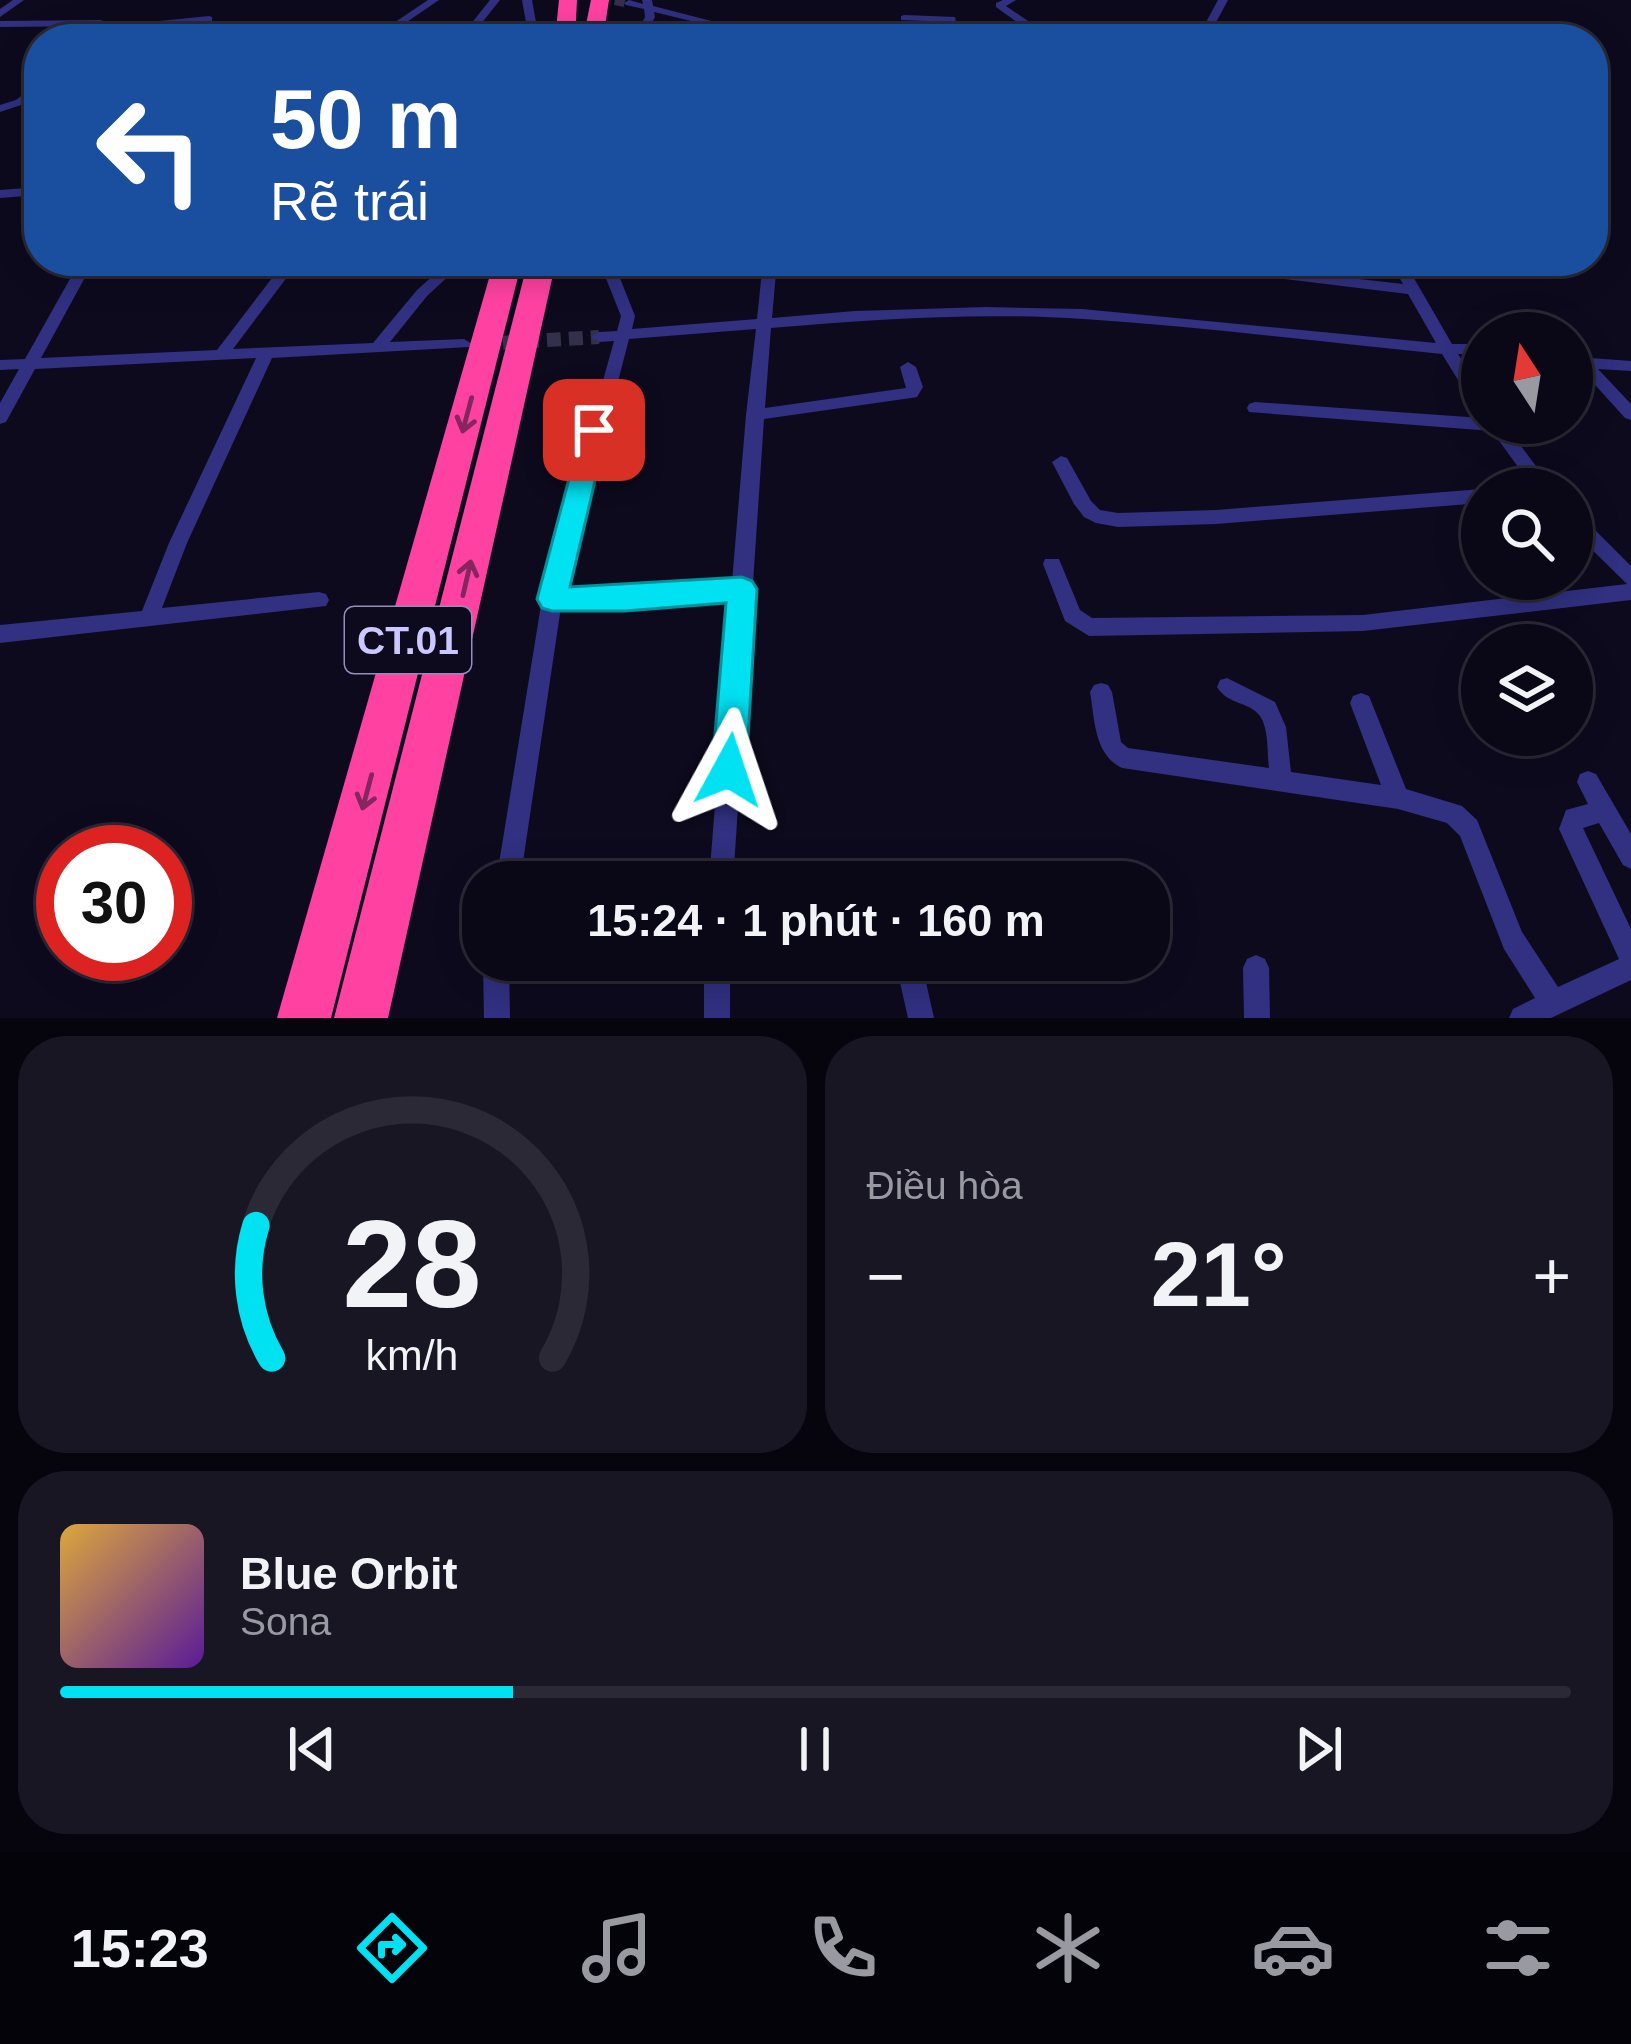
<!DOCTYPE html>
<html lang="vi">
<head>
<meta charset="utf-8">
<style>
	:root { --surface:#0a0816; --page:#181623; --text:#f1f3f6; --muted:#999aa1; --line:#2a2935; --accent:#00e1f2 }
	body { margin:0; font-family:Arial,sans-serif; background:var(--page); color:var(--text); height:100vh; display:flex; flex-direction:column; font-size:45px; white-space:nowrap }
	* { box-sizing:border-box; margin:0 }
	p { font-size:39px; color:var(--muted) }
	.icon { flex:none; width:66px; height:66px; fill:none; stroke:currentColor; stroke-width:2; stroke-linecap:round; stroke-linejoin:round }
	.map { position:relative; height:1018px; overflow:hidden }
	.drawer { display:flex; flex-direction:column; gap:18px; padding:18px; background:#06040c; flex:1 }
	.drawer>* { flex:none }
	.guide { position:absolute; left:24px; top:24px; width:1584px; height:252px; border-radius:48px; box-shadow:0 6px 30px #0003,0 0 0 3px var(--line); background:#1a4fa0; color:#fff; overflow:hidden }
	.needle { width:78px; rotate:348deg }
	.controls { position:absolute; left:1461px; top:312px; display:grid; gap:24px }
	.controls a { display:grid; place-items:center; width:132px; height:132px; border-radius:50%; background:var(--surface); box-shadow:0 6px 30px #0003,0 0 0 3px var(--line); font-size:60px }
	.speed { position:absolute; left:36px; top:825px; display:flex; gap:24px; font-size:60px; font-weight:700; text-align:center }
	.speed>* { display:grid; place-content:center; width:156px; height:156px; border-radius:50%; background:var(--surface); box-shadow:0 6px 30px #0003,0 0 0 3px var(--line); line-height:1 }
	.speed .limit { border:18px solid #d22; background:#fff; color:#111 }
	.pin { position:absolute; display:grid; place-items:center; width:102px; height:102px; color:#fff; margin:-51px; border-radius:24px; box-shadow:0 6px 18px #0006 }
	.me { position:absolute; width:132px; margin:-66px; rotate:5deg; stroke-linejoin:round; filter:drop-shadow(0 0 9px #0008) }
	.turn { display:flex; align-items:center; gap:42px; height:252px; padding:0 48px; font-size:54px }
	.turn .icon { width:156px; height:156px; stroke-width:2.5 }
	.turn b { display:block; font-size:84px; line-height:102px }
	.big { font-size:90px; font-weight:800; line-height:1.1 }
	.drawer .widget { flex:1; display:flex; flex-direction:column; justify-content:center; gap:18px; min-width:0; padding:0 42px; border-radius:48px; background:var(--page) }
	.drawer .dial { align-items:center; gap:0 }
	.dial svg { height:312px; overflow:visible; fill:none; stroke:var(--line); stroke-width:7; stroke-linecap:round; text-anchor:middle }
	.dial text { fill:var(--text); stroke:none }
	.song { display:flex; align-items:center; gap:36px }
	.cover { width:144px; height:144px; border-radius:18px; background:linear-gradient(135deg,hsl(40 70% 55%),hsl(270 70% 35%)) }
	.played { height:12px; border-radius:6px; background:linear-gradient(90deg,var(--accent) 30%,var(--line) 30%) }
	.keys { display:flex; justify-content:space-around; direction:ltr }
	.heat { display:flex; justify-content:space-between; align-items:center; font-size:66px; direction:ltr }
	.drawer .tiles { flex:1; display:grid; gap:18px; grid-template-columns:1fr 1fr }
	.widget:last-child { grid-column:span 2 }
	.trip { position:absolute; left:462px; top:861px; width:708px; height:120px; border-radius:48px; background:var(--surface); box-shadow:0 6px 30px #0003,0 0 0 3px var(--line); font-weight:800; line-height:120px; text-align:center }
	.tabs { display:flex; height:192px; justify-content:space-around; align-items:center; background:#040309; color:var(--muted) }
	.tabs .icon { width:84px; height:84px }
	.tabs .active { color:var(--accent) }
	.tabs b { font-size:54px; color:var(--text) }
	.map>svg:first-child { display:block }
</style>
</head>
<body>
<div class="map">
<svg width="1631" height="1018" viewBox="0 0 1631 1018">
	<rect width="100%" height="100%" fill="#0d0a1e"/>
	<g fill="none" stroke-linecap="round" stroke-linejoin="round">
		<!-- street-tunnel-far1 -->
		<path stroke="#33304b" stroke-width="10" stroke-dasharray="10 6" stroke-linecap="butt" d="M615,0L629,3"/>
		<!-- street-tunnel -->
		<path stroke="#33304b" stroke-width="14" stroke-dasharray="14 8" stroke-linecap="butt" d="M481,344L599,337"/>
		<!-- street -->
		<g fill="#313081" fill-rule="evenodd">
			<path d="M13,0H24L0,17V9Z"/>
			<path d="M428,0H439L382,39H370Z"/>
			<path d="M490,0H500L469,39H459Z"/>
			<path d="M522,0H532L539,39H529Z"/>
			<path d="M629,0L643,4L642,0H652L653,6L782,39H765L654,12L655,17L643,39H633L645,17L644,9L626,5L624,3Z"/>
			<path d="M1003,0H1016L1006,6L1037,27V31L1005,39H988L1025,28L996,7V3Z"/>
			<path d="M1218,0H1228L1207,39H1197Z"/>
			<path d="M904,15L955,17L960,39H950L948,22L901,20V16Z"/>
			<path d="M209,16L212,17V21L120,31L100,26L0,27V21L100,20L120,25Z"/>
			<path d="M1354,26L1363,28V39H1353Z"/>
			<path d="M39,83V92L24,104L0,112V105L16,100Z"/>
			<path d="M39,187V195L0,198V190Z"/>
			<path d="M80,261H94L41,358L217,350L285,261H465L427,296L390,342L464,339L472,344L469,347L272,358L187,543L162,608L319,592L326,594L329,600L326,606L0,643V625L142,611L169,543L256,358L35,369L6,422L0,424V403L19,369L0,370V360L25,359ZM445,265L417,290L373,343L233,349L294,268Z"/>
			<path d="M599,261H654L647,265L616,268L635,316L632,329L757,319L763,261H777L772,318L855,311L986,307L1082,309L1436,343L1408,294L1169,265L1162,261H1204L1403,284L1390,261H1404L1452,344H1482V354H1458L1482,392V411L1476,409L1442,354C1323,342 1204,327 1084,319C981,312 875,319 771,328L765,408L906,388L900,367L908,362L916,367L923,387L917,397L911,398L764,419L733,882H709L731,598L625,607H561L520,882H496L542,599L614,341L599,342L591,337L599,332L617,331L621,316ZM756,329L746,415L732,582L625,591H564L629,339Z"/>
			<path d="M1577,357L1631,361V371L1598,369L1631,404V420L1625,418L1579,367L1572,366V358Z"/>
			<path d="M1255,402L1482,418V423H1504L1553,489H1534L1492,431L1249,412L1247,408L1249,404Z"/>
			<path d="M1061,456L1067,458L1091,501L1100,510L1118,513L1216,510L1482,489V503L1216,524L1118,527L1096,523L1084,517L1074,504L1052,462Z"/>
			<path d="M1572,511L1578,513L1631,566V600L1363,631L1089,636L1065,621L1043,564L1045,559H1059L1080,610L1092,618L1363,615L1627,584L1572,530Z"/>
			<path d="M1227,678L1275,702L1286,727L1291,772L1381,785L1350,703L1353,696L1361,693L1369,696L1406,789L1462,806L1477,820L1522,932L1558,987L1619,959L1559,829L1566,810L1588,804L1577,782L1580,774L1588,771L1596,774L1631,834V869L1623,865L1599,823L1583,828L1631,929V980L1551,1018H1509L1513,1009L1535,998L1504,949L1460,836L1447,823L1398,809L1122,768C1094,754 1095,721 1090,692L1094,685L1101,683L1108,685L1112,692L1121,742L1128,748L1269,768C1267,753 1269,729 1260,716C1249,701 1229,706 1217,687L1220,680Z"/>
			<path d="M1256,955L1265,959L1269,968L1270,1018H1244L1243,968L1247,959Z"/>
			<path d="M483,960H509L510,1018H484Z"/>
			<rect x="704" y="960" width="26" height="58"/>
			<path d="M895,960H921L934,1018H908Z"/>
		</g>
		<!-- highway -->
		<g fill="#ff42a2" fill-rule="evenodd">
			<path d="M559,0H577L575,39H555Z"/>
			<path d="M591,0H609L603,39H583Z"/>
			<path d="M494,261H522L331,1018H277Z"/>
			<path d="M528,261H556L388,1018H334Z"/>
		</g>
	</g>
	<!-- one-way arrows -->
	<defs><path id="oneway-shaft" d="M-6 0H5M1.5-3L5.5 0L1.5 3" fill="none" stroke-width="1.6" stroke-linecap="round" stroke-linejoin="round" transform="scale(3)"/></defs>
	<g stroke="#862660">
		<use href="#oneway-shaft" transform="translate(467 415) rotate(105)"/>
		<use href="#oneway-shaft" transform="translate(467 578) rotate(-77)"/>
		<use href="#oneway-shaft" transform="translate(367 792) rotate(105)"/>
	</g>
	<!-- route -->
	<path fill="#00e1f2" stroke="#00929d" stroke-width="3" d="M594,421L607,430L570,587L742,577L752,581L757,589L746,770L741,781L729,786L717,781L712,770L726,603L625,611H552L542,608L537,599L582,430Z"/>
	<g text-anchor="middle" stroke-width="12" stroke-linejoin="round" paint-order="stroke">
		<!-- shield labels -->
		<rect fill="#0d0a1e" stroke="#928ebc" stroke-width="3" x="345" y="607" width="126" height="66" rx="9"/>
		<g font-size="39" font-weight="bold" fill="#cbc7ff">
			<text x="408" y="654">CT.01</text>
		</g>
	</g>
</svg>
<div class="controls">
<a><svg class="needle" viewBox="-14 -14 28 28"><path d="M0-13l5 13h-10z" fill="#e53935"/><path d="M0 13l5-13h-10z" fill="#999aa1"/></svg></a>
<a><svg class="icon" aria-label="search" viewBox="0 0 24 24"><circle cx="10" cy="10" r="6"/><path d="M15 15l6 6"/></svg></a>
<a><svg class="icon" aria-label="layers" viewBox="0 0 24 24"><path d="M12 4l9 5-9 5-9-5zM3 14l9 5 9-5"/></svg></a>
</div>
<div class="speed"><div class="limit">30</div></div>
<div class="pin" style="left:594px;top:430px;background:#d93025"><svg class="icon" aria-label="arrive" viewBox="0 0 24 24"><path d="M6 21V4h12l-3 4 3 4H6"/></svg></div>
<svg class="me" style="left:729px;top:770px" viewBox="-20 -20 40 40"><path d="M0-17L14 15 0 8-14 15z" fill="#00e1f2" stroke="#fff" stroke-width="4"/></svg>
<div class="trip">15:24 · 1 phút · 160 m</div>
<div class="guide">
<div class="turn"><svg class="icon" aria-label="left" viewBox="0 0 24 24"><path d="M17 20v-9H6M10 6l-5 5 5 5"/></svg><div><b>50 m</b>Rẽ trái</div></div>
</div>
</div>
<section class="drawer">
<div class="tiles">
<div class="widget dial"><svg viewBox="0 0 100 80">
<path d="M14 69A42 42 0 1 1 86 69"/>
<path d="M14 69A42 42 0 0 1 10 35" stroke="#00e1f2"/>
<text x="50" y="56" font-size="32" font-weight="700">28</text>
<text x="50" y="72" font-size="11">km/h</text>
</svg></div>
<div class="widget"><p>Điều hòa</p>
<div class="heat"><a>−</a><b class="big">21°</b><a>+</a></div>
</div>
<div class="widget">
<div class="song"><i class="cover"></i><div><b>Blue Orbit</b><p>Sona</p></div></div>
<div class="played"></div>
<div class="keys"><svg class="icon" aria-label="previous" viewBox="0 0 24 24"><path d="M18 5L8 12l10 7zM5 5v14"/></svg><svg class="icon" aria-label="pause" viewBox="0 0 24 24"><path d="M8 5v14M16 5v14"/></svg><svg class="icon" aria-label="next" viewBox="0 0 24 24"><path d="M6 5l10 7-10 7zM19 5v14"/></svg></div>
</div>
</div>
</section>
<nav class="tabs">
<b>15:23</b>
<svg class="icon active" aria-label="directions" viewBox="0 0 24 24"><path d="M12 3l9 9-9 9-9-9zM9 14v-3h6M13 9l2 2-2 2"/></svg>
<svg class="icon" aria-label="music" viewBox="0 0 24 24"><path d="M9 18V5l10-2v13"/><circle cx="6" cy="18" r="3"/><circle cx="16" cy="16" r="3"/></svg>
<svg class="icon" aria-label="phone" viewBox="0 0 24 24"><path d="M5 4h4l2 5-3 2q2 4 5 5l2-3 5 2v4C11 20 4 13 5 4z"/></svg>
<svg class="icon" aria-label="climate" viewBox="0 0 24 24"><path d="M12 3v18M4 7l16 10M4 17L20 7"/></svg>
<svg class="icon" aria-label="car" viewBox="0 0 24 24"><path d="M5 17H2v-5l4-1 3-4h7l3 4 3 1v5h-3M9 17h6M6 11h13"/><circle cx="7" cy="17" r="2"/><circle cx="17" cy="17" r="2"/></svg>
<svg class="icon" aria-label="filters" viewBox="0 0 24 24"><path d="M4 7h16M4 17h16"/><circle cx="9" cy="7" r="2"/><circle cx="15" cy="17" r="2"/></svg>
</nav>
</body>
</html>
